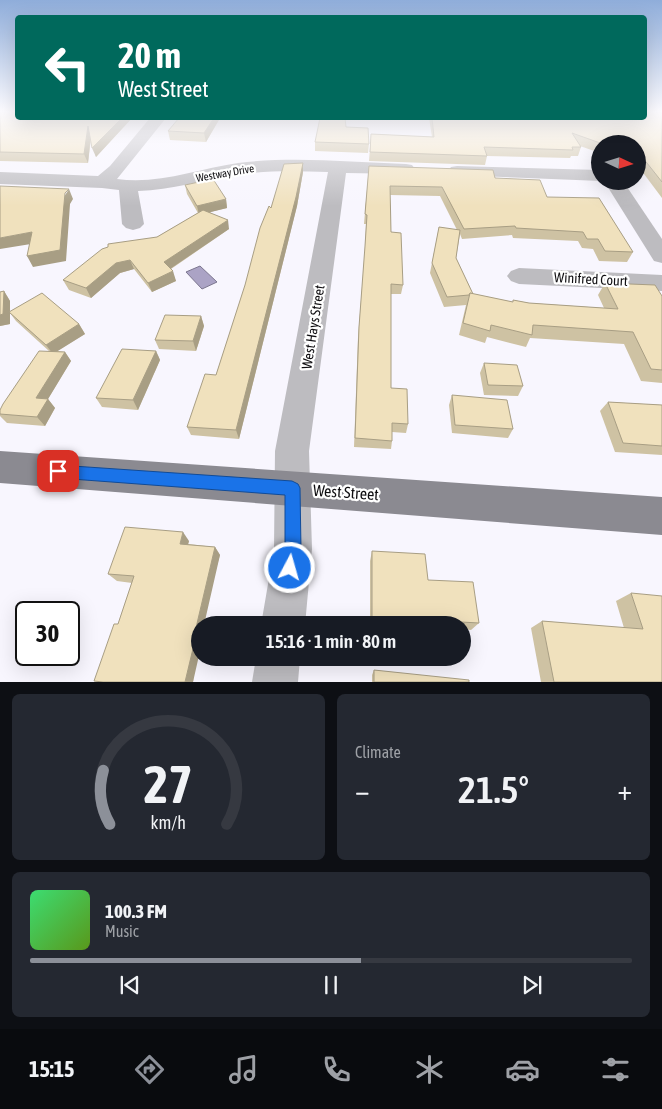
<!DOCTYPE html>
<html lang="en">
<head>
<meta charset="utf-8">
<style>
	:root { --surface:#171b24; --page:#242831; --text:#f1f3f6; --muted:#9ea1a6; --line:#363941; --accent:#8c9099 }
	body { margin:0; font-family:"Asap Condensed",sans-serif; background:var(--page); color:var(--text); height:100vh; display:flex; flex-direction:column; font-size:19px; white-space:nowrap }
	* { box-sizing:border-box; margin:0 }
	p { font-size:16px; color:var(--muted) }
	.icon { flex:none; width:28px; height:28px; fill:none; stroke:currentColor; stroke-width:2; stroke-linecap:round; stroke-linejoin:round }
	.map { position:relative; height:682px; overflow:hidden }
	.details { display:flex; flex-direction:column; gap:12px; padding:12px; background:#0d0f14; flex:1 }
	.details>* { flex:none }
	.guide { position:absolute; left:15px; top:15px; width:632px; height:105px; border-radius:5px; box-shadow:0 5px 20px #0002; background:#00695c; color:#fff; overflow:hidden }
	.needle { width:32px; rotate:94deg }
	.buttons { position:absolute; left:591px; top:135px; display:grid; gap:10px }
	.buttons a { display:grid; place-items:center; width:55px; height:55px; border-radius:50%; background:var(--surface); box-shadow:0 5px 20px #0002; font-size:25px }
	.speed { position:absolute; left:15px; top:601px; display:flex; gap:10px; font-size:25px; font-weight:700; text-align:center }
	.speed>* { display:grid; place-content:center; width:65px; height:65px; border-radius:50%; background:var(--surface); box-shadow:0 5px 20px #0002; line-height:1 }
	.speed .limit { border:2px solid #111; border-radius:8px; background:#fff; color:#111 }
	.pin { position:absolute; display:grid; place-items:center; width:42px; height:42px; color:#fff; margin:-21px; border-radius:10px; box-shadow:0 2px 8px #0006 }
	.me { position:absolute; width:55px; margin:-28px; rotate:6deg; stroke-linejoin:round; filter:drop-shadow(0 0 4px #0008) }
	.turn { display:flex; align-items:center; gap:18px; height:105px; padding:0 20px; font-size:22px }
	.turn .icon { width:65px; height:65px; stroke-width:2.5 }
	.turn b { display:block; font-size:35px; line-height:42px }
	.big { font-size:38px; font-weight:600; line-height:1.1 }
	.details .card { flex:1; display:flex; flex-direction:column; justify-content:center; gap:8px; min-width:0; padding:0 18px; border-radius:8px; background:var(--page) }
	.details .dial { align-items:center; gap:0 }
	.dial svg { height:130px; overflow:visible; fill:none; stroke:var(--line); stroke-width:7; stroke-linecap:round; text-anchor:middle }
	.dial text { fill:var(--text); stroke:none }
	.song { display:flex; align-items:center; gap:15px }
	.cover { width:60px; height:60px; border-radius:8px; background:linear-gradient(135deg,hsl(140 70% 55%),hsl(90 70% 35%)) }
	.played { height:5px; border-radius:2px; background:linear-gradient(90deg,var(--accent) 55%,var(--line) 55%) }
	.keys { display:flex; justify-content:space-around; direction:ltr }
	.heat { display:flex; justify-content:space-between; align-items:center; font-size:28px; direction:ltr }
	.details .tiles { flex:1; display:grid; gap:12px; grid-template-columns:1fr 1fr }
	.card:last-child { grid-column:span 2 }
	.trip { position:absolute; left:191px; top:616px; width:280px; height:50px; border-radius:25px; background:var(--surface); box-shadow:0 5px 20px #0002; font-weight:600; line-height:50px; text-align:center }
	.menu { display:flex; height:80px; justify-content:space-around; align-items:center; background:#090b0e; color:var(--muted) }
	.menu .icon { width:35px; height:35px }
	.menu .on { color:var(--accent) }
	.menu b { font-size:22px; color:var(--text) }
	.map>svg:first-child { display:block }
</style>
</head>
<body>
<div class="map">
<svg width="662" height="682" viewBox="0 0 662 682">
	<rect width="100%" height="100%" fill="#f8f6fe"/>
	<!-- water -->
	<path fill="#aba3c5" stroke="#7c768f" d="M200,266L217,282L202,289L186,272Z"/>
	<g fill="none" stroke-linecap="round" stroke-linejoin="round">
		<!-- minor -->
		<g fill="#bdbcc0" fill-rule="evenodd">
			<path d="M150,118H166L117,179C158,185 197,169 238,163C293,156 350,162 406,164L412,165L415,169L412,173L406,174L346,173L309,451L312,549L305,625H261L274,549L275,451L328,172C297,171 267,170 236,175C203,180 172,190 138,191L144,224L140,228L133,230L126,228L122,224L119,190L102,188L0,184V172L98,176L110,166Z"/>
			<path d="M457,166L600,170L601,181L451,175L448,171L451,167Z"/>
			<path d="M604,181H623L662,239V263L654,261Z"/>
			<path d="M519,268L662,275V291L519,284L511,281L507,276L511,271Z"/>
			<path d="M256,658H300L298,682H252Z"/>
		</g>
		<!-- major -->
		<path fill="#8b8a91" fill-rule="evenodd" d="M0,451L662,497V535L0,483Z"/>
	</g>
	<!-- wall -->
	<g fill="#cec2a3">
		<path d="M0,111L132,118L96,157L91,139L88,163L0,161Z"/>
		<path d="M662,111V198L638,166V144H600V153L580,146L581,147L578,156H571L570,158L487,156L485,165L369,161L371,134L432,137L429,118H645Z"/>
		<path d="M220,118L206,142L170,140L168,131Z"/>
		<path d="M346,127L369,144L368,153L315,151V142Z"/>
		<path d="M369,166L495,178L547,197L633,252L627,262L599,261L593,249L582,248L578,241L513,238L512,235L462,239L460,234L456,258L473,294L513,302V300L529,303L604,308L598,295L605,283L662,296V383L641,381L624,344L530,338L526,347L487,337L485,343L459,335L466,305L444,307L430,273L439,227L457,230L440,196L390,195L391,232L403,285L401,294H391V388L408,424L406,433L392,432V441L391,449L354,447L358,337L365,252L366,224H364Z"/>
		<path d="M303,172L297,206L239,439L191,435L187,427L216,375L271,208Z"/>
		<path d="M185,185L226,199L227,208L210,212L229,229L171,269L176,281L152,292L134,269L120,273L91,298L69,290L63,280L157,237L198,213L187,194Z"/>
		<path d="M4,291L10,301V311L79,324L85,334L57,351L65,352L71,361L48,399L55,408L45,426L7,423L0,416V410L49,351L16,321L10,313V324L0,326V292Z"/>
		<path d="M201,316L204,326L196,351L159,349L155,340Z"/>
		<path d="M156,351L160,360L138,410L102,407L96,398Z"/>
		<path d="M484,363L523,386L518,396L484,395L480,373Z"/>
		<path d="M452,395L513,429L508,438L452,433L449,405Z"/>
		<path d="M608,402L662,405V455L615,452L600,411Z"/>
		<path d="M189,541L188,544L215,547L220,555L200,625L193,682H98L94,681L118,624L132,583L117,581L108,574Z"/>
		<path d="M372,551L428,580L479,623L471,630L462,629V625H384L370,624V561Z"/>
		<path d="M631,593L662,682H541L531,628L542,621L624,628L616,601Z"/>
		<path d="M374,670L469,682H372V675Z"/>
	</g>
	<!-- shaded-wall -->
	<g fill="#a89e84">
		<path d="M122,118H132L96,157L92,148Z"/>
		<path d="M214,118H220L206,142L204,133Z"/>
		<path d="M88,126L91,135L88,163L84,154Z"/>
		<path d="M303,163V172L297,206L239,439L236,430Z"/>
		<path d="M69,189L73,199L70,204L66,261L33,267L27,256Z"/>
		<path d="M226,199L227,208L199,215L197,206Z"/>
		<path d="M228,220L229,229L167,271L164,262Z"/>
		<path d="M32,232L37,243L0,249V238Z"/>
		<path d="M130,260L134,269L120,273L91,298L86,288L116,263Z"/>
		<path d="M173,271L176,281L152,292L148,283Z"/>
		<path d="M4,291L10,301V324L0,326V315Z"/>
		<path d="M201,316L204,326L196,351L193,341Z"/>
		<path d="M79,324L85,334L53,354L46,345Z"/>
		<path d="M156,351L160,360L138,410L133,400Z"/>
		<path d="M65,352L71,361L48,399L55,408L45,426L37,417L36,398Z"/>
		<path d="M183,532L189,541L186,552L180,544Z"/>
		<path d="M215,547L220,555L204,625H200V651L193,682H185L195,632Z"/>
	</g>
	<!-- building -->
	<g fill="#f0e1bd" stroke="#a89e84">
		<path d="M0,111H18V118H122L92,148L88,126L84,154L0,152Z"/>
		<path d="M645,111H662V182L643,158L638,156V144H603L572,133L581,147H572L573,150L484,147L487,156L370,152L371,134L434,137L432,118H645Z"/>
		<path d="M179,118H214L204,133L168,131Z"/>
		<path d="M320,118H345L346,127L368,128L369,144L315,142Z"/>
		<path d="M303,163L296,197L236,430L187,427L205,374L216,375L245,285L260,228L269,206L271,208L284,164Z"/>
		<path d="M369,166L493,170L495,178L540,180L547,197L599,198L633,252L605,251L598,239H587L583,232L516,228L515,226L464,229L442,187L390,186L391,232L401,233L403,285L391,284V388L407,389L408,424L392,423V441L355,438L359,327L365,246L367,215L365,214Z"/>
		<path d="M213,179L226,199L197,206L185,185Z"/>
		<path d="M0,186L69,189L65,193L60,250L27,256L32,232L0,238Z"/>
		<path d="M203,210L228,220L164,262L173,271L148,283L130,260L116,263L86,288L63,280L102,249L108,247V244L157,237Z"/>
		<path d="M439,227L460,230L456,258L473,294L470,293L469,295L447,297L432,263Z"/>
		<path d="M605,283L655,285L662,296V370L651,369L633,332L533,325L532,335L491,325L490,331L463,323L470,293L513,302V300L529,303L618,309Z"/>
		<path d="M4,291L3,314L0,315V292Z"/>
		<path d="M42,293L79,324L46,345L9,312Z"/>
		<path d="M165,315L201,316L193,341L155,340Z"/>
		<path d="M122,349L156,351L133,400L96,398Z"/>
		<path d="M39,351L65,352L36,398L48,399L37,417L0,414V410L3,404Z"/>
		<path d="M484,363L517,365L523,386L488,385Z"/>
		<path d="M452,395L507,400L513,429L455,425Z"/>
		<path d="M608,402L662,405V446L623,443Z"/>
		<path d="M125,527L183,532L180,544L215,547L195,632H197L185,682H103L94,681L114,624H118L134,576L108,574Z"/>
		<path d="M372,551L425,554L428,580L473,582L479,623L372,617Z"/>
		<path d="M631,593L662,596V682H554L542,621L643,629Z"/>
		<path d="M374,670L469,680V682H374Z"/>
	</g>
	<!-- sky -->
	<linearGradient id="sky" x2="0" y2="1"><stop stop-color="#8fadda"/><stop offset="0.54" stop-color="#fcfbff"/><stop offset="1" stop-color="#fcfbff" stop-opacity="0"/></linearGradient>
	<rect width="662" height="206" fill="url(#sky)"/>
	<!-- route -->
	<path fill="#1a73e8" stroke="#114b97" d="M58,465L292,481L298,484L300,488L301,549L296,574L290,576L284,574L282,568L285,549V495L58,478L53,476L51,471L53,467Z"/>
	<g text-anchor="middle" stroke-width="4.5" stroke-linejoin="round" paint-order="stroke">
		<!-- far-street labels -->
		<g font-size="11" fill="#0f0e11" stroke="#fff">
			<text transform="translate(225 173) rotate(-10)" y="4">Westway Drive</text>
		</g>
		<!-- street labels -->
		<g font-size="14" fill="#0f0e11" stroke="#fff">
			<text transform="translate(591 279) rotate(3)" y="5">Winifred Court</text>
			<text transform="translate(313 327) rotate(-81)" y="5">West Hays Street</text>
		</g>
		<!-- near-street labels -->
		<g font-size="16" fill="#0f0e11" stroke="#fff">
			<text transform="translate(346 492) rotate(4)" y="6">West Street</text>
		</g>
	</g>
</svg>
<div class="buttons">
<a><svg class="needle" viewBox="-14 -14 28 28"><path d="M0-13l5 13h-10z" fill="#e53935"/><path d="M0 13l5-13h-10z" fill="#9ea1a6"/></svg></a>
</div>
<div class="speed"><div class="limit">30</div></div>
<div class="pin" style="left:58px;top:471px;background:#d93025"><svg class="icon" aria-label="arrive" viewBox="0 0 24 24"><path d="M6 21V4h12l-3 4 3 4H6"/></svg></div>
<svg class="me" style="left:290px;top:568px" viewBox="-20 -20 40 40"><circle r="17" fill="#1a73e8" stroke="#fff" stroke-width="3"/><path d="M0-11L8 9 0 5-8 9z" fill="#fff"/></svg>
<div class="trip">15:16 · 1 min · 80 m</div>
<div class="guide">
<div class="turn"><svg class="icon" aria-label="left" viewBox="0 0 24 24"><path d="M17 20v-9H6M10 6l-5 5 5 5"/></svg><div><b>20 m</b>West Street</div></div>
</div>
</div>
<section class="details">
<div class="tiles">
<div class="card dial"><svg viewBox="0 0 100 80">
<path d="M14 69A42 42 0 1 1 86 69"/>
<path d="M14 69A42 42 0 0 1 10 36" stroke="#8c9099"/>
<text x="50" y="56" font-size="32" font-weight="700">27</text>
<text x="50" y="72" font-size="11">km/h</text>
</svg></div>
<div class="card"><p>Climate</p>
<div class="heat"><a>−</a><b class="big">21.5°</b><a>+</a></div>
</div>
<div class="card">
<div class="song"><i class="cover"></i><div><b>100.3 FM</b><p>Music</p></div></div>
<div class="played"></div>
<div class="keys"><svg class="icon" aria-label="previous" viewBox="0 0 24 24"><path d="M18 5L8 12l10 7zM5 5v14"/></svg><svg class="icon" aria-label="pause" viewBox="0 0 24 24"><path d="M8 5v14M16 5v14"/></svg><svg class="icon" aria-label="next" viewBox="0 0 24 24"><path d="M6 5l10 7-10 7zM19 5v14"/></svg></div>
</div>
</div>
</section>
<nav class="menu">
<b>15:15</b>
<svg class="icon on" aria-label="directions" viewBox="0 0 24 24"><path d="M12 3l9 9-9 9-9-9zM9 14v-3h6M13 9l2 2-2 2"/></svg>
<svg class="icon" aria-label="music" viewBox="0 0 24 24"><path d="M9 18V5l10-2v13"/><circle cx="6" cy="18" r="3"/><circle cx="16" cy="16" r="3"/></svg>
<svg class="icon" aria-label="phone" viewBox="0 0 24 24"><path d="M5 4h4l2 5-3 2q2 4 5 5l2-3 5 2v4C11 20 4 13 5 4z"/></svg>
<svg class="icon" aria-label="climate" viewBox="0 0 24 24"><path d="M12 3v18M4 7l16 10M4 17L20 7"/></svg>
<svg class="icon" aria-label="car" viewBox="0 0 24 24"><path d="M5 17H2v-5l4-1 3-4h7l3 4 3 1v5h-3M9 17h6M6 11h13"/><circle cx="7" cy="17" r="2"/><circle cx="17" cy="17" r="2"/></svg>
<svg class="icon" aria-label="filters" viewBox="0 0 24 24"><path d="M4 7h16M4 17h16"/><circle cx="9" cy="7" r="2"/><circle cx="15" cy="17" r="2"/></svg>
</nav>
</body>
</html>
